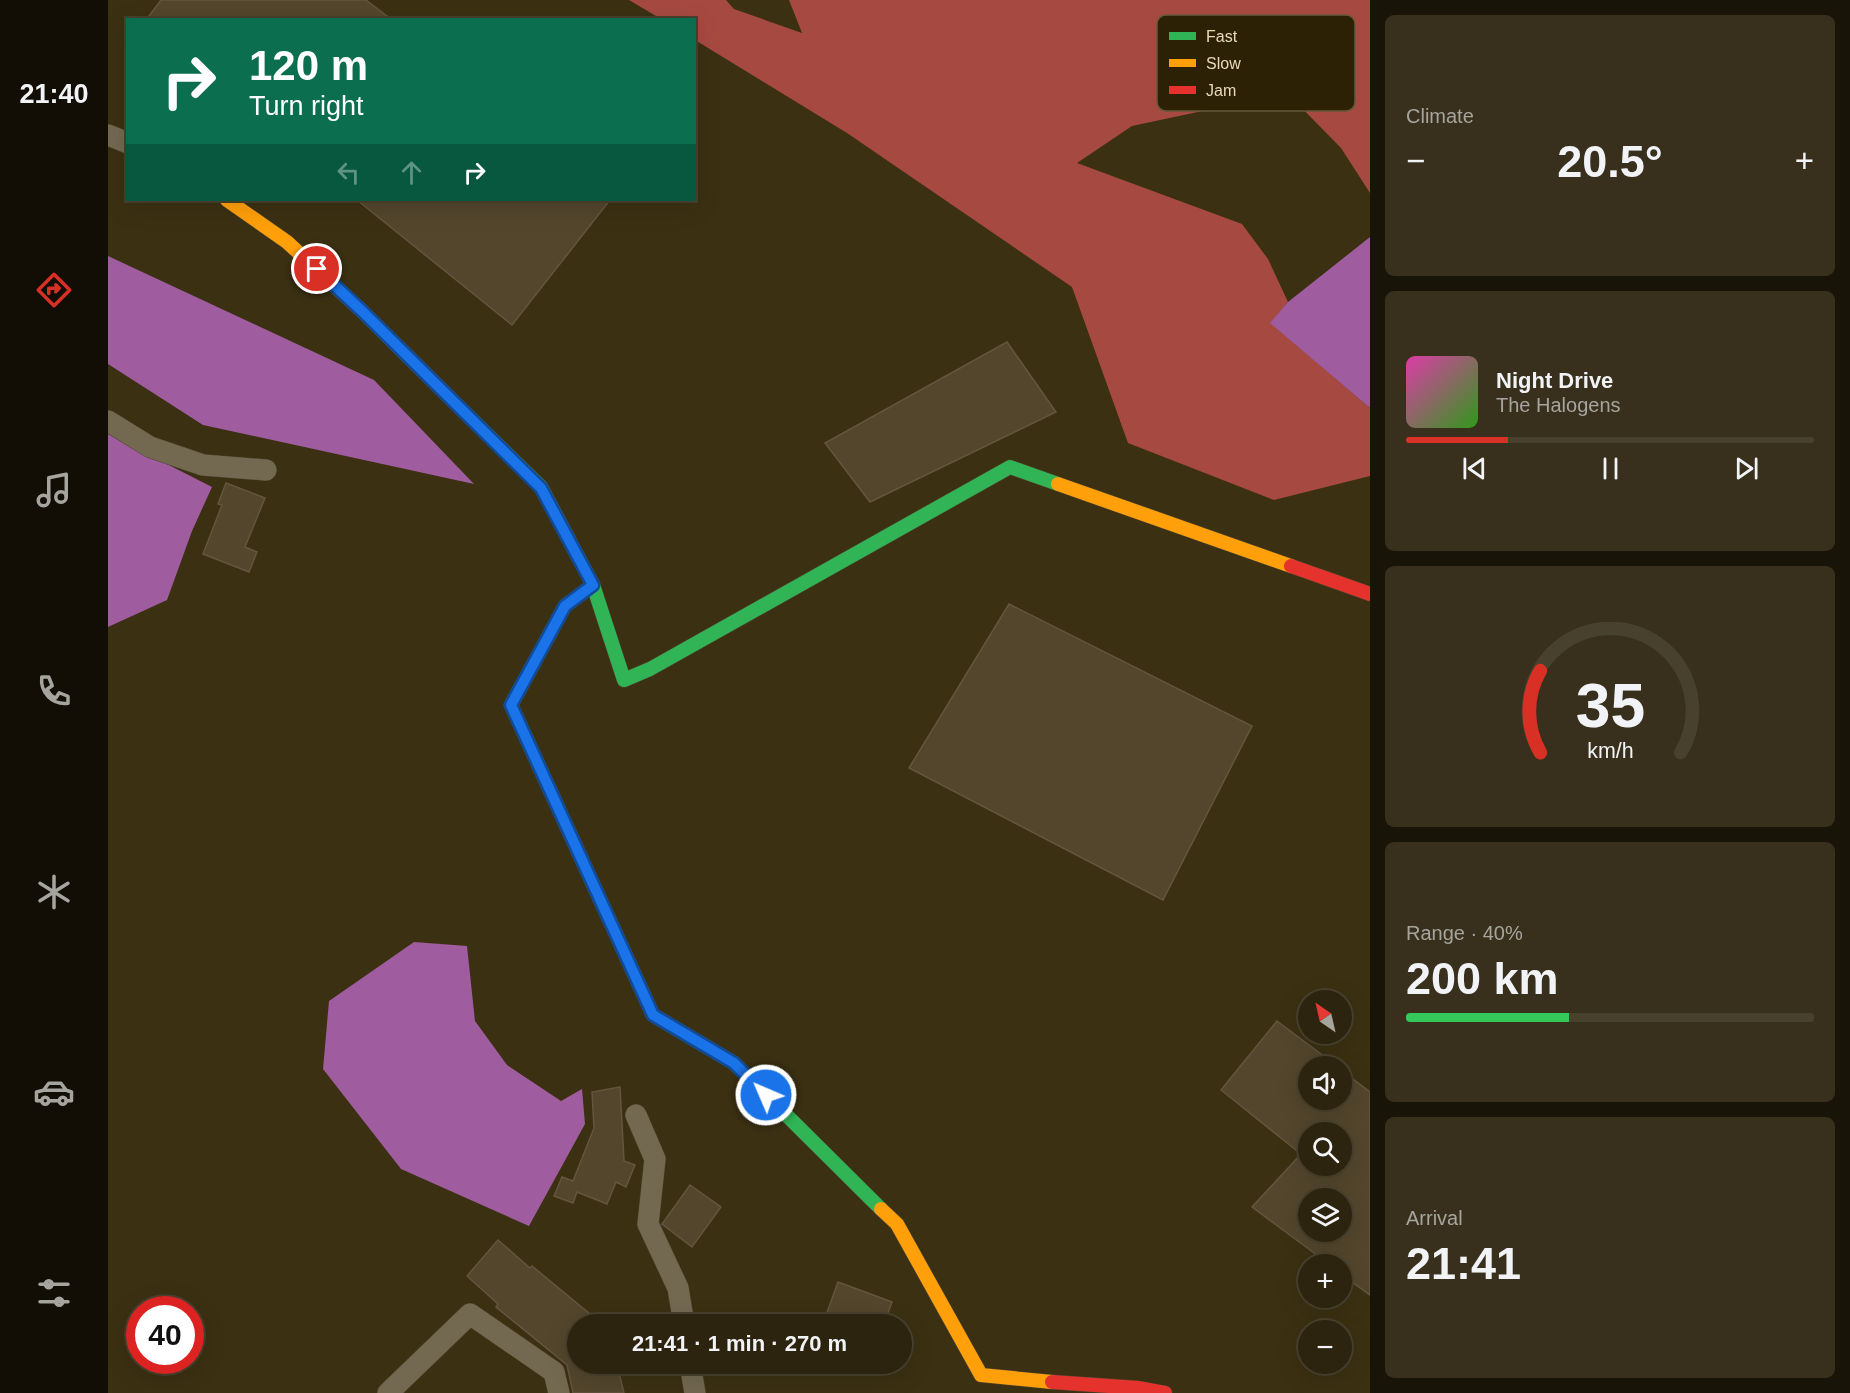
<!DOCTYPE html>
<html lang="en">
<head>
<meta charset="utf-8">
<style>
	:root { --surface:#2c240e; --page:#38301c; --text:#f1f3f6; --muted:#a6a49e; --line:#48412e; --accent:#d93025 }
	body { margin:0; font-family:Helvetica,sans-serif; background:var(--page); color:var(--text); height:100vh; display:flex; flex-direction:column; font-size:22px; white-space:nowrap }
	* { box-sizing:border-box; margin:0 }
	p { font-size:20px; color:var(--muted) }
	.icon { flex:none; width:33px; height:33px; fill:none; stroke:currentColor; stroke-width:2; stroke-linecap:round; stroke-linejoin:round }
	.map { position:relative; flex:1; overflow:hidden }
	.panel { display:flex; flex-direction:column; gap:15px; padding:15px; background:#181408; width:480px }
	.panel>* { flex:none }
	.top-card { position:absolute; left:18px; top:18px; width:570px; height:183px; border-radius:0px; box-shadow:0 6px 24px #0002,0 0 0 2px var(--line); background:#0b6e4f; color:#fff; overflow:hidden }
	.needle { width:39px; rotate:326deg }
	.fabs { position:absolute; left:1190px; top:990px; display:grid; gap:12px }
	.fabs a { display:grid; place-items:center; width:54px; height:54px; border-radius:50%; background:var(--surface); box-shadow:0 6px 24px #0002,0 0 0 2px var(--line); font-size:30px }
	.speed { position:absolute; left:18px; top:1296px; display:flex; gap:12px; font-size:30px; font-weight:700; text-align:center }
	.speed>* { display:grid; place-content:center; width:78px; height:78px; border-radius:50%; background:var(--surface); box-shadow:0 6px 24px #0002,0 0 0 2px var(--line); line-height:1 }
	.speed .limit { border:9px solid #d22; background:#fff; color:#111 }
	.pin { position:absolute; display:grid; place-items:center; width:51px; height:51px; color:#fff; margin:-26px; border:3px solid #fff; border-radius:50%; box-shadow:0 2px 6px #0007 }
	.me { position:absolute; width:66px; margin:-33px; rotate:315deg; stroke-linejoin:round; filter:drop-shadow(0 0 4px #0008) }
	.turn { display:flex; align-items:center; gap:21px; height:126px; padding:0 24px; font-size:27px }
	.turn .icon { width:78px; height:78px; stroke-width:2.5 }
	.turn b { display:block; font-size:42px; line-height:51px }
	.lanes { display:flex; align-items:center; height:57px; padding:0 24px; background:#0003; justify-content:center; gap:30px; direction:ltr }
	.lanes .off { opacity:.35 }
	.big { font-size:45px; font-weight:600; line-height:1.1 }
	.panel .card { flex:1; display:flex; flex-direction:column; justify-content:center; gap:9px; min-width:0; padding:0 21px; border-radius:9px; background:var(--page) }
	.panel .dial { align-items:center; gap:0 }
	.dial svg { height:156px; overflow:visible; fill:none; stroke:var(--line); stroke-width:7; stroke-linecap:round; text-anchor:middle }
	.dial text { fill:var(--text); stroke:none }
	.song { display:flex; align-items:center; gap:18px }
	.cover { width:72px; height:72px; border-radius:9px; background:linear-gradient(135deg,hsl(320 70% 55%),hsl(110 70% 35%)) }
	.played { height:6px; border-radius:3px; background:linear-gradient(90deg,var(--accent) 25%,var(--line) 25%) }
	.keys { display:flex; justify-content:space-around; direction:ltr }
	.heat { display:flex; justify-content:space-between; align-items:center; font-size:33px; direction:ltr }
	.charge { height:9px; border-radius:4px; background:linear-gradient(90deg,#34c759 40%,var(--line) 0) }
	.trip { position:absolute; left:459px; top:1314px; width:345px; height:60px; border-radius:30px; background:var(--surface); box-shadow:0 6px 24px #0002,0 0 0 2px var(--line); font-weight:600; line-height:60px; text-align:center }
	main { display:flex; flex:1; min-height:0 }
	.menu { display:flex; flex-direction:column; width:108px; justify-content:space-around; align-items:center; background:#120e06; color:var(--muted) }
	.menu .icon { width:42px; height:42px }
	.menu .active { color:var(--accent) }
	.menu b { font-size:27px; color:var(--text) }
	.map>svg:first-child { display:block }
</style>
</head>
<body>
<main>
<nav class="menu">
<b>21:40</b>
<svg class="icon active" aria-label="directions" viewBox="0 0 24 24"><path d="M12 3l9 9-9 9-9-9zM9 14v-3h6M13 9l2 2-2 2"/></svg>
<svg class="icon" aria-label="music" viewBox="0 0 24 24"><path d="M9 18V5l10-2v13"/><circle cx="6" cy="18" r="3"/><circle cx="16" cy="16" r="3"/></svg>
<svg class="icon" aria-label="phone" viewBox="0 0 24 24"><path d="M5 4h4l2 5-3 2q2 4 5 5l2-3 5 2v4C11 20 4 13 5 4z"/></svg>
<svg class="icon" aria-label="climate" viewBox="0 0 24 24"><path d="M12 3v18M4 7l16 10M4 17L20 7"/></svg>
<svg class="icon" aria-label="car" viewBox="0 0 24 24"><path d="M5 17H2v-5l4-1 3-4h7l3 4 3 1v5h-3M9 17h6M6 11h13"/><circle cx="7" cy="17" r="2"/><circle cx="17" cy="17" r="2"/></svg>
<svg class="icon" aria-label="filters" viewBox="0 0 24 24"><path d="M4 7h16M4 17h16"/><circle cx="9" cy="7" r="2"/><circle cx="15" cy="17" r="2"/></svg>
</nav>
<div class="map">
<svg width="1262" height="1393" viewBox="0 0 1262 1393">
	<rect width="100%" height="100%" fill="#3b3012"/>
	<!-- forest -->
	<path fill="#a64941" d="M521,0H618L626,9L694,33L681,0H1262V193L1233,148L1179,93L1024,126L969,163L1134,224L1160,259L1180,302L1163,323L1262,408V476L1166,500L1020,443L964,287L739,133L587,40L586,20L553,19Z"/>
	<!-- water -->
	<g fill="#9f5c9e">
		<path d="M1262,237V408L1162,323L1180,302Z"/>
		<path d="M0,256L266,380L366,484L95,425L0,364Z"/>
		<path d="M0,434L104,487L84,531L59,600L0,627Z"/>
		<path d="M306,942L359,946L367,1021L399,1065L453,1101L474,1089L477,1124L421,1226L293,1169L215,1069L221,1001Z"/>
	</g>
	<!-- building -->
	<g fill="#53462d" stroke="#64553f" stroke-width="1.5" fill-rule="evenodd">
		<path d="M53,0H258L284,20H38Z"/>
		<path d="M249,200H502L404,325Z"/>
		<path d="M899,342L948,412L762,502L717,443Z"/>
		<path d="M118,483L157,498L137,547L149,552L141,572L95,554L114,505L110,504Z"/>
		<path d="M901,604L1144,726L1055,900L801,768Z"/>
		<path d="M1169,1021L1229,1066H1200V1100H1233V1070L1262,1092V1295L1233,1274V1264H1221L1144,1207L1193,1154L1113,1090ZM1200,1132H1233V1166H1200ZM1200,1198H1233V1232H1200Z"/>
		<path d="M512,1087L516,1161L527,1165L518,1187L508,1182L499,1204L469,1192L465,1203L446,1196L454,1177L465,1181L486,1128L484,1092Z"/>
		<path d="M582,1185L613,1207L584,1247L554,1224Z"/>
		<path d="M390,1240L422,1268L424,1266L494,1324H470V1364H509L516,1393H465L459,1365L388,1307L390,1304L359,1276Z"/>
		<path d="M730,1282L784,1302L776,1324H735L717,1318Z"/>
	</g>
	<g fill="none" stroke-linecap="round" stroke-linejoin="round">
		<!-- street casing -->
		<g stroke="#524832" stroke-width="22">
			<g id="street">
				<path d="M0,135L20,143"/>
				<path d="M0,421L42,447L95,465L158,470"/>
				<path d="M528,1115L547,1159L540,1224L570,1288L576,1324"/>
				<path d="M582,1364L587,1393"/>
				<path d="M280,1393L362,1314L446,1372L451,1393"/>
			</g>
		</g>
		<!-- fast casing -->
		<g stroke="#524832" stroke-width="15">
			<g id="fast">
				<path d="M342,398L433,487L485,585L516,680L542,669L902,467L950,484"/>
				<path d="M485,585L457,606L403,705L545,1015L626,1063L773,1209"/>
			</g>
		</g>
		<!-- slow casing -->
		<g stroke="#524832" stroke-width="15">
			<g id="slow">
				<path d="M119,200L179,242L254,311L342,398"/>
				<path d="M950,484L1183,566"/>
				<path d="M773,1209L789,1224L873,1375L944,1382"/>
			</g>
		</g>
		<!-- jam casing -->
		<g stroke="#524832" stroke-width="15">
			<g id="jam">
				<path d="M1183,566L1262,594"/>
				<path d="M944,1382L1030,1388L1057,1393"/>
			</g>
		</g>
		<!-- street -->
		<use href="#street" stroke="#736951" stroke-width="21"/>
		<!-- fast -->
		<use href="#fast" stroke="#30b455" stroke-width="14"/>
		<!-- slow -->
		<use href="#slow" stroke="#ff9f0a" stroke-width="14"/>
		<!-- jam -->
		<use href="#jam" stroke="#e5322d" stroke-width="14"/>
	</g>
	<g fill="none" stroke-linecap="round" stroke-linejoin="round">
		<!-- route casing -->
		<g stroke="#114b97" stroke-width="15">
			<path id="route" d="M209,269L254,311L433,488L485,585L457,606L403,705L545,1015L626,1063L658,1095"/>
		</g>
		<!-- route -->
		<use href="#route" stroke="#1a73e8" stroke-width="10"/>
	</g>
	<!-- legend -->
	<rect x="1049" y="15" width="198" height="96" rx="9" fill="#2c2005" stroke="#65583b" stroke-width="1.5"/>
	<rect x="1061" y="32" width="27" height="8" fill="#30b455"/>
	<rect x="1061" y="59" width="27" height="8" fill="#ff9f0a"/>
	<rect x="1061" y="86" width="27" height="8" fill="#e5322d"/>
	<g font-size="16" fill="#e9daba">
		<text x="1098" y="42">Fast</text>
		<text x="1098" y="69">Slow</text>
		<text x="1098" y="96">Jam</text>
	</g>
</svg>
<div class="fabs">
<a><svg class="needle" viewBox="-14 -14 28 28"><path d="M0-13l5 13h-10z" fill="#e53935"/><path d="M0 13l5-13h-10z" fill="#a6a49e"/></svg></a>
<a><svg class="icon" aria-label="sound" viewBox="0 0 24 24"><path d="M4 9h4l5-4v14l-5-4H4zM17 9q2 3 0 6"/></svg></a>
<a><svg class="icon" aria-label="search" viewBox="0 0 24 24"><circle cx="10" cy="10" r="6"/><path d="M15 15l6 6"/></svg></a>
<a><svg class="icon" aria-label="layers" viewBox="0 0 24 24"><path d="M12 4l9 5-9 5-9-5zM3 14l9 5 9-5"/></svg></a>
<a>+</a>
<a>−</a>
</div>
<div class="speed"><div class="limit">40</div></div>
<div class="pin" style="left:209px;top:269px;background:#d93025"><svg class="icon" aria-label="arrive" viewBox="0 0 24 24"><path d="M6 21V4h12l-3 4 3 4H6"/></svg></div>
<svg class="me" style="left:658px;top:1095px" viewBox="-20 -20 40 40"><circle r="17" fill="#1a73e8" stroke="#fff" stroke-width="3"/><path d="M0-11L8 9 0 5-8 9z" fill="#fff"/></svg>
<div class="trip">21:41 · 1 min · 270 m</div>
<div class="top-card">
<div class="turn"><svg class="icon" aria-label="right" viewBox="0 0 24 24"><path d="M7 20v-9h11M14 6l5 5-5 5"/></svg><div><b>120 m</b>Turn right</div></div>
<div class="lanes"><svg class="icon off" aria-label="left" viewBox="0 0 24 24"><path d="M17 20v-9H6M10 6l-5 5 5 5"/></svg><svg class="icon off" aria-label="ahead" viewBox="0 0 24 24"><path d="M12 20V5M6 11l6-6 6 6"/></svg><svg class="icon" aria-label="right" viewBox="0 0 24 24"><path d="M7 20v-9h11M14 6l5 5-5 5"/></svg></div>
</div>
</div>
<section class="panel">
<div class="card"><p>Climate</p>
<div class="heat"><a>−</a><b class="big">20.5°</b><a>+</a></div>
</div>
<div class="card">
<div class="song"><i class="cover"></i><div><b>Night Drive</b><p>The Halogens</p></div></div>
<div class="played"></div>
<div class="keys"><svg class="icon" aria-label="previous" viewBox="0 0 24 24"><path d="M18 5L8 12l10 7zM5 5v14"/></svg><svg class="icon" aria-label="pause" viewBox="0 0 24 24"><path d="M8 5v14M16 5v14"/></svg><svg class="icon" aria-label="next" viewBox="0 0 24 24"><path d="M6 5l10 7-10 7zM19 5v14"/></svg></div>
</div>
<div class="card dial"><svg viewBox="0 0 100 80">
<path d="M14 69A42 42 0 1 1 86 69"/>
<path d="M14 69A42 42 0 0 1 14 27" stroke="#d93025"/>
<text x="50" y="56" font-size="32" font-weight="700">35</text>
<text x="50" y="72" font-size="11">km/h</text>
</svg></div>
<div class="card"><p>Range · 40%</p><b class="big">200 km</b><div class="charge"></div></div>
<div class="card"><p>Arrival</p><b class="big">21:41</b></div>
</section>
</main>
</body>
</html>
